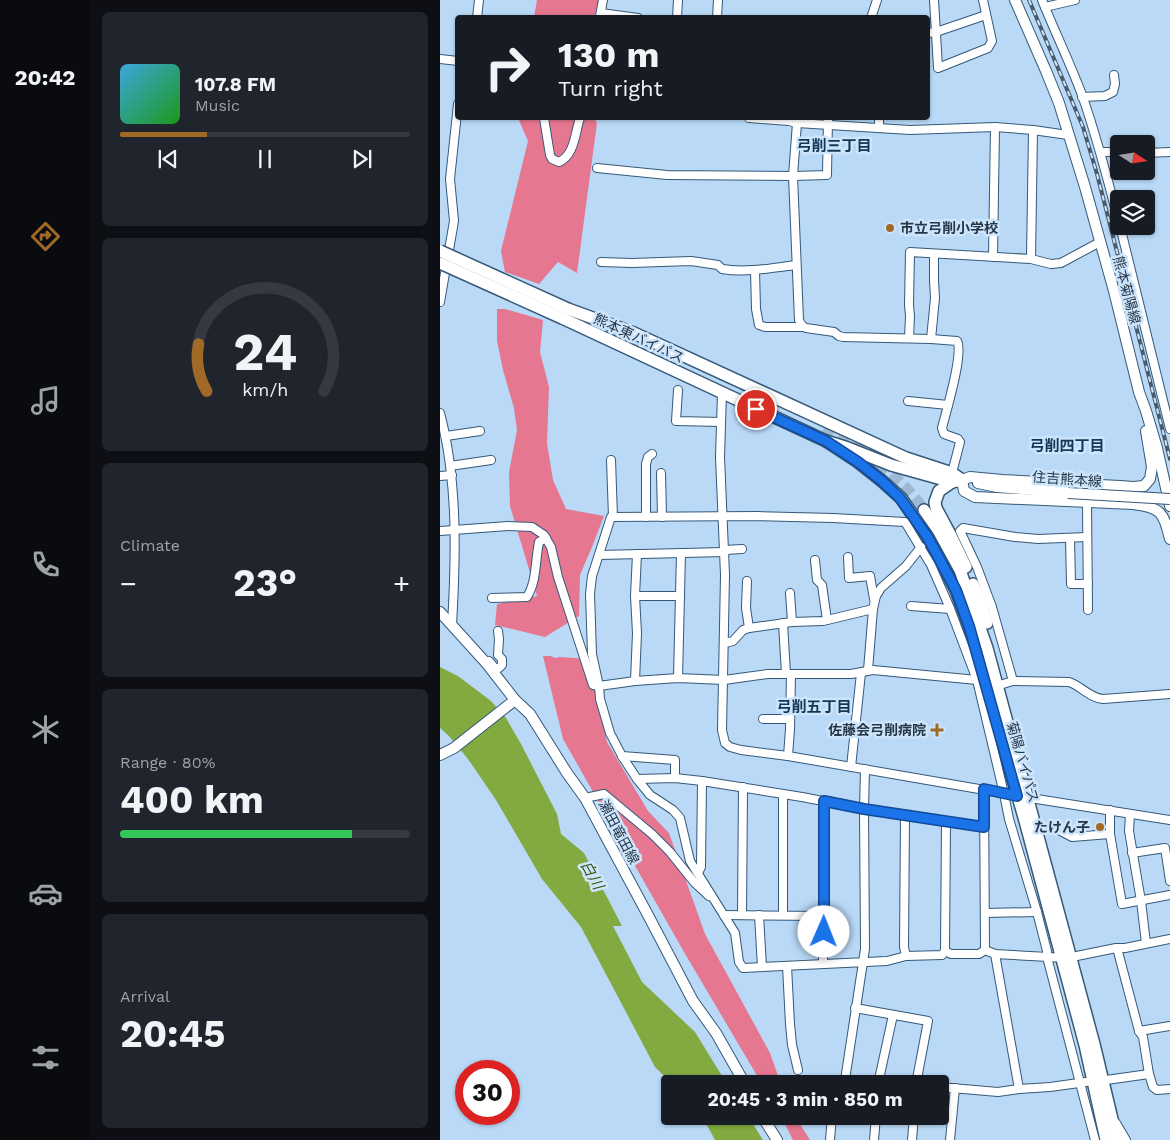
<!DOCTYPE html>
<html lang="en">
<head>
<meta charset="utf-8">
<style>
	:root { --surface:#171b24; --page:#20242c; --text:#f1f3f6; --muted:#9ea1a6; --line:#363941; --accent:#a16926 }
	body { margin:0; font-family:"Work Sans","Noto Sans JP",sans-serif; background:var(--page); color:var(--text); height:100vh; display:flex; flex-direction:column; font-size:19px; white-space:nowrap }
	* { box-sizing:border-box; margin:0 }
	p { font-size:16px; color:var(--muted) }
	.icon { flex:none; width:28px; height:28px; fill:none; stroke:currentColor; stroke-width:2; stroke-linecap:round; stroke-linejoin:round }
	.map { position:relative; flex:1; overflow:hidden }
	.panel { display:flex; flex-direction:column; gap:12px; padding:12px; background:#0d0f14; width:350px }
	.panel>* { flex:none }
	.hud { position:absolute; left:15px; top:15px; width:475px; height:105px; border-radius:5px; box-shadow:0 1px 4px #0004; background:#171b24; color:var(--text); overflow:hidden }
	.needle { width:32px; rotate:102deg }
	.buttons { position:absolute; left:670px; top:135px; display:grid; gap:10px }
	.buttons a { display:grid; place-items:center; width:45px; height:45px; border-radius:5px; background:var(--surface); box-shadow:0 1px 4px #0004; font-size:25px }
	.speed { position:absolute; left:15px; top:1060px; display:flex; gap:10px; font-size:25px; font-weight:700; text-align:center }
	.speed>* { display:grid; place-content:center; width:65px; height:65px; border-radius:50%; background:var(--surface); box-shadow:0 1px 4px #0004; line-height:1 }
	.speed .limit { border:8px solid #d22; background:#fff; color:#111 }
	.pin { position:absolute; display:grid; place-items:center; width:42px; height:42px; color:#fff; margin:-21px; border:2px solid #fff; border-radius:50%; box-shadow:0 1px 5px #0007 }
	.me { position:absolute; width:55px; margin:-28px; rotate:1deg; stroke-linejoin:round; filter:drop-shadow(0 0 4px #0008) }
	.turn { display:flex; align-items:center; gap:18px; height:105px; padding:0 20px; font-size:22px }
	.turn .icon { width:65px; height:65px; stroke-width:2.5 }
	.turn b { display:block; font-size:35px; line-height:42px }
	.big { font-size:38px; font-weight:700; line-height:1.1 }
	.panel .tile { flex:1; display:flex; flex-direction:column; justify-content:center; gap:8px; min-width:0; padding:0 18px; border-radius:8px; background:var(--page) }
	.panel .dial { align-items:center; gap:0 }
	.dial svg { height:130px; overflow:visible; fill:none; stroke:var(--line); stroke-width:7; stroke-linecap:round; text-anchor:middle }
	.dial text { fill:var(--text); stroke:none }
	.song { display:flex; align-items:center; gap:15px }
	.cover { width:60px; height:60px; border-radius:8px; background:linear-gradient(135deg,hsl(200 70% 55%),hsl(120 70% 35%)) }
	.played { height:5px; border-radius:2px; background:linear-gradient(90deg,var(--accent) 30%,var(--line) 30%) }
	.keys { display:flex; justify-content:space-around; direction:ltr }
	.heat { display:flex; justify-content:space-between; align-items:center; font-size:28px; direction:ltr }
	.charge { height:8px; border-radius:4px; background:linear-gradient(90deg,#34c759 80%,var(--line) 0) }
	.trip { position:absolute; left:221px; top:1075px; width:288px; height:50px; border-radius:5px; background:var(--surface); box-shadow:0 1px 4px #0004; font-weight:700; line-height:50px; text-align:center }
	main { display:flex; flex:1; min-height:0 }
	.menu { display:flex; flex-direction:column; width:90px; justify-content:space-around; align-items:center; background:#090b0e; color:var(--muted) }
	.menu .icon { width:35px; height:35px }
	.menu .current { color:var(--accent) }
	.menu b { font-size:22px; color:var(--text) }
	.map>svg:first-child { display:block }
</style>
</head>
<body>
<main>
<nav class="menu">
<b>20:42</b>
<svg class="icon current" aria-label="directions" viewBox="0 0 24 24"><path d="M12 3l9 9-9 9-9-9zM9 14v-3h6M13 9l2 2-2 2"/></svg>
<svg class="icon" aria-label="music" viewBox="0 0 24 24"><path d="M9 18V5l10-2v13"/><circle cx="6" cy="18" r="3"/><circle cx="16" cy="16" r="3"/></svg>
<svg class="icon" aria-label="phone" viewBox="0 0 24 24"><path d="M5 4h4l2 5-3 2q2 4 5 5l2-3 5 2v4C11 20 4 13 5 4z"/></svg>
<svg class="icon" aria-label="climate" viewBox="0 0 24 24"><path d="M12 3v18M4 7l16 10M4 17L20 7"/></svg>
<svg class="icon" aria-label="car" viewBox="0 0 24 24"><path d="M5 17H2v-5l4-1 3-4h7l3 4 3 1v5h-3M9 17h6M6 11h13"/><circle cx="7" cy="17" r="2"/><circle cx="17" cy="17" r="2"/></svg>
<svg class="icon" aria-label="filters" viewBox="0 0 24 24"><path d="M4 7h16M4 17h16"/><circle cx="9" cy="7" r="2"/><circle cx="15" cy="17" r="2"/></svg>
</nav>
<section class="panel">
<div class="tile">
<div class="song"><i class="cover"></i><div><b>107.8 FM</b><p>Music</p></div></div>
<div class="played"></div>
<div class="keys"><svg class="icon" aria-label="previous" viewBox="0 0 24 24"><path d="M18 5L8 12l10 7zM5 5v14"/></svg><svg class="icon" aria-label="pause" viewBox="0 0 24 24"><path d="M8 5v14M16 5v14"/></svg><svg class="icon" aria-label="next" viewBox="0 0 24 24"><path d="M6 5l10 7-10 7zM19 5v14"/></svg></div>
</div>
<div class="tile dial"><svg viewBox="0 0 100 80">
<path d="M14 69A42 42 0 1 1 86 69"/>
<path d="M14 69A42 42 0 0 1 9 40" stroke="#a16926"/>
<text x="50" y="56" font-size="32" font-weight="700">24</text>
<text x="50" y="72" font-size="11">km/h</text>
</svg></div>
<div class="tile"><p>Climate</p>
<div class="heat"><a>−</a><b class="big">23°</b><a>+</a></div>
</div>
<div class="tile"><p>Range · 80%</p><b class="big">400 km</b><div class="charge"></div></div>
<div class="tile"><p>Arrival</p><b class="big">20:45</b></div>
</section>
<div class="map">
<svg width="730" height="1140" viewBox="0 0 730 1140">
	<rect width="100%" height="100%" fill="#b9d9f7"/>
	<!-- forest -->
	<g fill="#e67790">
		<path d="M97,0H159L154,17H94Z"/>
		<path d="M78,118H154L157,123L137,273L118,262L99,284L65,272L61,251L88,141Z"/>
		<path d="M57,309H65L103,320L100,352L109,387L107,443L113,480L126,509L164,516L152,547L140,575L139,616L105,637L55,625L57,604L97,596L70,506L69,472L77,430L74,408L63,370L57,341Z"/>
		<path d="M103,656H111L115,658L120,657L149,659L167,742L208,811L229,833L265,934L330,1053L341,1084H322L244,952L123,739Z"/>
		<path d="M341,1116H355L370,1140H353Z"/>
	</g>
	<!-- water -->
	<g fill="#83a941">
		<path d="M0,667L18,676L51,701L66,718L81,744L117,814L121,834L144,853L182,926H173L202,982L255,1032L287,1084H232L215,1067L141,927L102,879L56,800L28,759L9,736L0,728Z"/>
		<path d="M260,1116H308L323,1140H275L268,1127Z"/>
	</g>
	<g fill="none" stroke-linecap="round" stroke-linejoin="round">
		<!-- highway-tunnel -->
		<path stroke="#9cb8d3" stroke-width="11" stroke-dasharray="11 5.5" stroke-linecap="butt" d="M384,428C393,433 402,437 411,442C437,458 467,485 484,510"/>
		<!-- minor casing -->
		<g stroke="#355979" stroke-width="10">
			<g id="minor">
				<path d="M494,0L498,68L548,48L552,41L543,0"/>
				<path d="M602,0C615,32 630,63 642,95C657,137 668,180 679,223"/>
				<path d="M605,7L635,0"/>
				<path d="M161,13L198,18"/>
				<path d="M160,16L163,0"/>
				<path d="M37,18L39,0"/>
				<path d="M237,18L238,0"/>
				<path d="M277,18L278,0"/>
				<path d="M431,18L437,0"/>
				<path d="M488,33L496,32L546,15"/>
				<path d="M0,59L18,61"/>
				<path d="M642,97L665,96L673,92L675,84L674,75"/>
				<path d="M104,118L110,155L112,159L119,162C135,155 135,132 140,118"/>
				<path d="M309,118L349,121L357,123L470,130L555,127L593,130L628,135"/>
				<path d="M357,123L353,176L359,320C361,324 361,326 366,328L394,332L399,336L403,337L491,339L517,341C524,353 506,412 502,428L504,434L518,439L520,442L512,473"/>
				<path d="M439,128V118"/>
				<path d="M661,152H679"/>
				<path d="M706,153L730,152"/>
				<path d="M157,168L227,175L353,176L387,175L388,118"/>
				<path d="M680,226L730,429"/>
				<path d="M553,257L555,127"/>
				<path d="M591,259L593,130"/>
				<path d="M161,262L192,263L251,261L278,265L282,269C306,273 332,268 356,265"/>
				<path d="M315,270L316,309L319,325L325,327H362"/>
				<path d="M0,302L14,221L10,179L18,104"/>
				<path d="M469,338L470,316L469,305L470,252L591,259L611,264L621,263L660,242"/>
				<path d="M491,339L495,298L494,280V254"/>
				<path d="M238,390L236,421L281,422"/>
				<path d="M282,393L280,457L285,575L282,730L285,743L290,747L301,750L348,756L568,794"/>
				<path d="M468,401L508,405"/>
				<path d="M0,413C18,481 16,556 12,625"/>
				<path d="M6,436L40,431"/>
				<path d="M171,460L173,517"/>
				<path d="M10,466L51,460"/>
				<path d="M221,473L222,517"/>
				<path d="M0,476L12,475"/>
				<path d="M647,502L648,610"/>
				<path d="M206,517V464L208,457L212,454"/>
				<path d="M0,531L68,526L92,527L104,535L111,547L118,577L153,685L159,686L195,681L238,678L284,680L328,674H411L433,670L537,680"/>
				<path d="M630,538L631,584H648"/>
				<path d="M285,550L302,549"/>
				<path d="M159,555L285,552"/>
				<path d="M408,557L409,578L430,576L434,599"/>
				<path d="M375,560L377,580L382,585L387,620"/>
				<path d="M307,581L306,608L309,628"/>
				<path d="M350,593L352,622"/>
				<path d="M195,596H240"/>
				<path d="M52,598L87,597C97,581 95,561 99,542L106,538"/>
				<path d="M471,606L510,609"/>
				<path d="M343,623L346,674"/>
				<path d="M285,643L293,641L303,630L309,628L352,622L383,621L433,609"/>
				<path d="M49,661L55,668H59L62,665V659L58,655L59,639L58,631"/>
				<path d="M428,670L433,609L436,596L441,588L466,566L481,547"/>
				<path d="M238,678L241,553"/>
				<path d="M195,681L197,633L195,596L197,554"/>
				<path d="M573,681L552,607L537,567L520,531L523,528L575,537L598,539L647,537"/>
				<path d="M563,684L573,681L629,682C641,686 650,698 663,699L730,694"/>
				<path d="M323,719H350"/>
				<path d="M182,756L235,760V778"/>
				<path d="M348,756L350,729L351,674"/>
				<path d="M411,767L421,673"/>
				<path d="M197,779L235,778L262,781L362,797L424,809L544,827"/>
				<path d="M544,789L545,950"/>
				<path d="M584,797L730,820"/>
				<path d="M145,798L164,794L212,834L230,852L254,882L269,896"/>
				<path d="M670,810V834L682,904L730,895"/>
				<path d="M690,814L689,831L701,901L706,943"/>
				<path d="M465,815L464,947L466,956"/>
				<path d="M617,829L632,837L670,834"/>
				<path d="M692,853L725,848L730,881"/>
				<path d="M258,873L261,867L262,781"/>
				<path d="M545,913L597,912"/>
				<path d="M284,915L384,916"/>
				<path d="M302,915L303,787"/>
				<path d="M319,915L322,967"/>
				<path d="M343,915V794"/>
				<path d="M505,951L502,955L466,956L447,961L303,968L299,962L295,933L250,861L240,818L233,810L210,795L197,779L182,756L170,733L160,699L159,686L152,654L150,594L152,576L171,517L317,516L393,518L465,522L491,565L509,606L537,680L564,794L569,819L597,912L607,951V957L655,1140"/>
				<path d="M505,951L511,954H539L545,950L555,954L627,958L676,948H685L730,939"/>
				<path d="M505,951L506,822"/>
				<path d="M555,954L579,1089"/>
				<path d="M383,964L384,801"/>
				<path d="M347,966L350,1024L352,1045L358,1070"/>
				<path d="M415,1008L488,1021L476,1084"/>
				<path d="M699,1031L730,1026"/>
				<path d="M709,1074L713,1087L717,1090L730,1089"/>
				<path d="M405,1080L459,1084"/>
				<path d="M659,1081L709,1074L703,1037L699,1031L677,948"/>
				<path d="M402,1084L405,1080L425,949L424,809L425,769"/>
				<path d="M438,1084L453,1015"/>
				<path d="M500,1087L558,1092L579,1089L610,1087L646,1082"/>
				<path d="M676,1123L686,1140"/>
				<path d="M390,1140L392,1116"/>
				<path d="M434,1140L436,1116"/>
				<path d="M472,1140L474,1116"/>
				<path d="M510,1140L515,1088"/>
			</g>
		</g>
		<!-- major casing -->
		<g stroke="#355979" stroke-width="12">
			<g id="major">
				<path d="M575,0L606,71L619,103L645,187L674,291L699,392L706,411L717,448L730,506"/>
				<path d="M522,480L530,477L562,480L680,486L693,487L704,486L710,479L712,467L706,431"/>
				<path d="M522,480L524,491L535,497L693,504C721,507 724,513 730,539"/>
				<path d="M538,483L557,487L628,493"/>
				<path d="M0,612L47,664L75,700L90,714L127,773L145,798L209,917L253,1001L276,1033L305,1084"/>
				<path d="M0,755L14,748L75,700"/>
				<path d="M322,1116L337,1140"/>
			</g>
		</g>
		<!-- highway casing -->
		<g stroke="#355979" stroke-width="14">
			<g id="highway">
				<path d="M128,309L194,333L466,458L512,473L522,480"/>
				<path d="M122,318L386,441L408,448L451,465L512,482L522,480"/>
				<path d="M386,441L418,462L442,481L461,498L487,536L516,590L529,626L585,821L645,1045L666,1140"/>
				<path d="M512,482L499,491L495,502L496,508L510,534L526,567"/>
				<path d="M484,510L498,530L520,570L547,648L654,1044L677,1140"/>
				<path d="M533,584L541,602L547,623"/>
			</g>
		</g>
		<!-- minor -->
		<use href="#minor" stroke="#fff" stroke-width="8"/>
		<!-- major -->
		<use href="#major" stroke="#fff" stroke-width="10"/>
		<!-- highway -->
		<use href="#highway" stroke="#fff" stroke-width="11"/>
		<!-- rail casing -->
		<g stroke="#485b6e" stroke-width="4">
			<path id="rail" d="M589,0L643,127L657,174L730,459"/>
		</g>
		<!-- rail -->
		<use href="#rail" stroke="#cde5fc" stroke-width="2" stroke-dasharray="5.5" stroke-linecap="butt"/>
		<!-- major-bridge casing -->
		<g stroke="#355979" stroke-width="12" stroke-linecap="butt">
			<path id="major-bridge" d="M628,493L730,499"/>
		</g>
		<!-- highway-bridge casing -->
		<g stroke="#355979" stroke-width="14" stroke-linecap="butt">
			<g id="highway-bridge">
				<path d="M0,251L128,309"/>
				<path d="M0,263L122,318"/>
			</g>
		</g>
		<!-- major-bridge -->
		<use href="#major-bridge" stroke="#fff" stroke-width="10"/>
		<!-- highway-bridge -->
		<use href="#highway-bridge" stroke="#fff" stroke-width="11"/>
	</g>
	<g fill="none" stroke-linecap="round" stroke-linejoin="round">
		<!-- route casing -->
		<g stroke="#114b97" stroke-width="12">
			<path id="route" d="M316,409L386,441L418,462L442,481L460,498L487,536L516,590L529,626L577,796L544,789V827L424,809L384,801V932"/>
		</g>
		<!-- route -->
		<use href="#route" stroke="#1a73e8" stroke-width="9"/>
	</g>
	<!-- markers -->
	<g fill="#a16926" stroke="#cde5fc" stroke-width="2">
		<circle cx="450" cy="228" r="5"/>
		<path d="M494.5 722.5h5v5h5v5h-5v5h-5v-5h-5v-5h5z"/>
		<circle cx="660" cy="827" r="5"/>
	</g>
	<g text-anchor="middle" stroke-width="5" stroke-linejoin="round" paint-order="stroke">
		<!-- poi labels -->
		<g font-size="14" font-weight="bold" fill="#263645" stroke="#cde5fc" text-anchor="end">
			<text x="460" y="233" text-anchor="start">市立弓削小学校</text>
			<text x="486" y="735">佐藤会弓削病院</text>
			<text x="650" y="832">たけん子</text>
		</g>
		<!-- street labels -->
		<g font-size="14" fill="#263645" stroke="#cde5fc">
			<text transform="translate(687 290) rotate(75)" y="5">熊本菊陽線</text>
			<text transform="translate(199 338) rotate(25)" y="5">熊本東バイパス</text>
			<text transform="translate(627 479) rotate(4)" y="5">住吉熊本線</text>
			<text transform="translate(583 762) rotate(74)" y="5">菊陽バイパス</text>
			<text transform="translate(179 832) rotate(62)" y="5">瀬田竜田線</text>
		</g>
		<!-- neighbourhood labels -->
		<g font-size="15" font-weight="bold" fill="#133754" stroke="#cde5fc">
			<text x="394" y="151">弓削三丁目</text>
			<text x="627" y="451">弓削四丁目</text>
			<text x="374" y="712">弓削五丁目</text>
		</g>
		<!-- water labels -->
		<g font-size="15" font-style="italic" fill="#3d5509" stroke="#cde5fc">
			<text transform="translate(152 875) rotate(61)" y="5">白川</text>
		</g>
	</g>
</svg>
<div class="buttons">
<a><svg class="needle" viewBox="-14 -14 28 28"><path d="M0-13l5 13h-10z" fill="#e53935"/><path d="M0 13l5-13h-10z" fill="#9ea1a6"/></svg></a>
<a><svg class="icon" aria-label="layers" viewBox="0 0 24 24"><path d="M12 4l9 5-9 5-9-5zM3 14l9 5 9-5"/></svg></a>
</div>
<div class="speed"><div class="limit">30</div></div>
<div class="pin" style="left:316px;top:409px;background:#d93025"><svg class="icon" aria-label="arrive" viewBox="0 0 24 24"><path d="M6 21V4h12l-3 4 3 4H6"/></svg></div>
<svg class="me" style="left:384px;top:932px" viewBox="-20 -20 40 40"><circle r="19" fill="#fff"/><path d="M0-13L10 11 0 6-10 11z" fill="#1a73e8"/></svg>
<div class="trip">20:45 · 3 min · 850 m</div>
<div class="hud">
<div class="turn"><svg class="icon" aria-label="right" viewBox="0 0 24 24"><path d="M7 20v-9h11M14 6l5 5-5 5"/></svg><div><b>130 m</b>Turn right</div></div>
</div>
</div>
</main>
</body>
</html>
